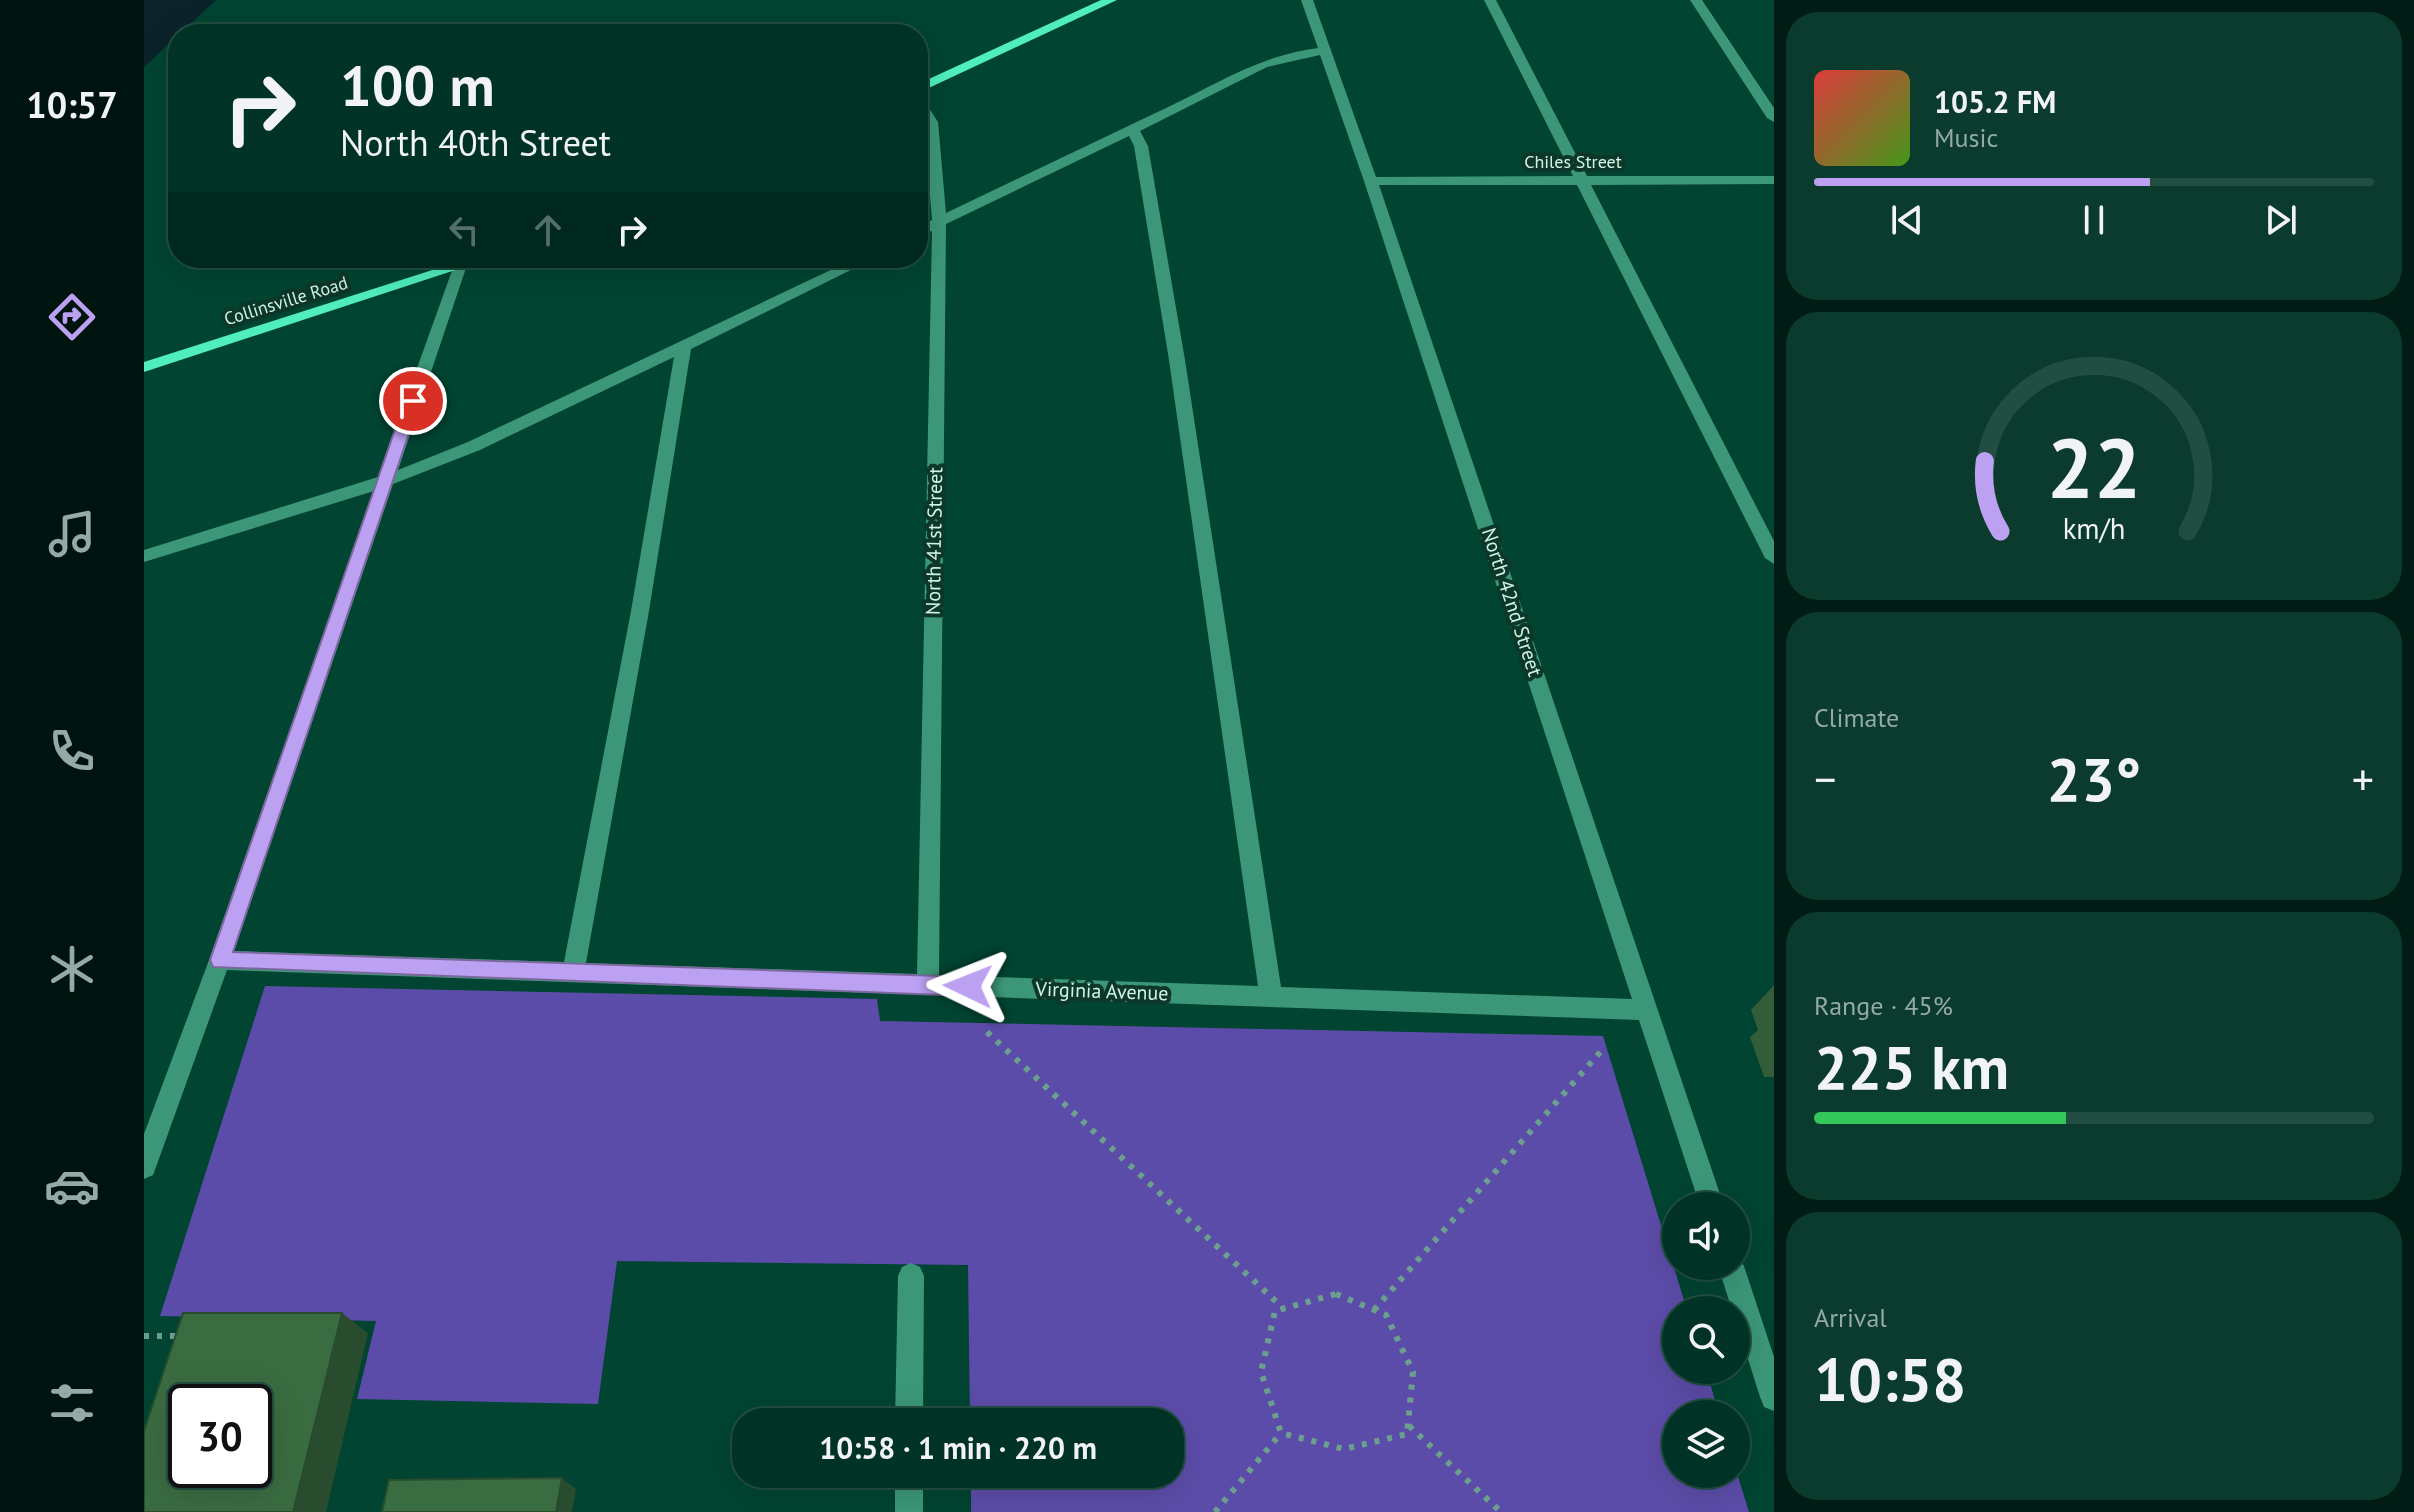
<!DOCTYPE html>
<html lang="en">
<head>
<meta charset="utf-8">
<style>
	:root { --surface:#003325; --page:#0a3b2d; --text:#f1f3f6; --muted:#95aaa7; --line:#224e42; --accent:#bca0f2 }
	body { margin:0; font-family:"PT Sans",sans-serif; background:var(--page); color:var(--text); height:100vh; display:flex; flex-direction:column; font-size:30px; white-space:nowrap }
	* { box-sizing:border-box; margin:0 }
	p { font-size:26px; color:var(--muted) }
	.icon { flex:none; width:44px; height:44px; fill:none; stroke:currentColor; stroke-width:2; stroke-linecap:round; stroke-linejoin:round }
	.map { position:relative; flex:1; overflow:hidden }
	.panel { display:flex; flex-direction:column; gap:12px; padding:12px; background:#001c14; width:640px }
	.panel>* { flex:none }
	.guide { position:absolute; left:24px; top:24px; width:760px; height:244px; border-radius:32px; box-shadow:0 8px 32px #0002,0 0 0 2px var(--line); background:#003325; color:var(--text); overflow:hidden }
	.tools { position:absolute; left:1518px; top:1192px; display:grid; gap:16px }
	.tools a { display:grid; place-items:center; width:88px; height:88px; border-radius:50%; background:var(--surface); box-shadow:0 8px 32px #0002,0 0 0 2px var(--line); font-size:40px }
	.speed { position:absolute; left:24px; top:1384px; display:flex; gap:16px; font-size:40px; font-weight:700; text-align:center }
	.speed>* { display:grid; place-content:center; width:104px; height:104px; border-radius:50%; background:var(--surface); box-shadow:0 8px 32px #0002,0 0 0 2px var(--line); line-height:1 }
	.speed .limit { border:4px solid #111; border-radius:12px; background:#fff; color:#111 }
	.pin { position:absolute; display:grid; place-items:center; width:68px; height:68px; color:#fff; margin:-34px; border:4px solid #fff; border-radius:50%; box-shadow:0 2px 8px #0007 }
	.me { position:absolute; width:88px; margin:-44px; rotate:272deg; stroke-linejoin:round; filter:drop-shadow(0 0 6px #0008) }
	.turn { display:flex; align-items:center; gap:28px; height:168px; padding:0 40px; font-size:36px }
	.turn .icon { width:104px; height:104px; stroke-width:2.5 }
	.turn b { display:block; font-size:56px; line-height:68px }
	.lanes { display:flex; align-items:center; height:76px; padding:0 40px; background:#0003; justify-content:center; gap:40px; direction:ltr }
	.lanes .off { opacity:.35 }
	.big { font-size:60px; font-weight:600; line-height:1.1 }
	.panel .card { flex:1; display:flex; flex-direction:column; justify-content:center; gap:12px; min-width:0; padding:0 28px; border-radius:32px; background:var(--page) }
	.panel .dial { align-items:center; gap:0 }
	.dial svg { height:208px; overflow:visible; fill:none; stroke:var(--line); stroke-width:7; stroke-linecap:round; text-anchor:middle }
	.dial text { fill:var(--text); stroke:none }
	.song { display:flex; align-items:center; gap:24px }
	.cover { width:96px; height:96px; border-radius:12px; background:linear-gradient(135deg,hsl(0 70% 55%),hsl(100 70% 35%)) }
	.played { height:8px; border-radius:4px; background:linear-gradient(90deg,var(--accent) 60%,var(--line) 60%) }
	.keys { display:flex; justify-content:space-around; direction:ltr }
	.heat { display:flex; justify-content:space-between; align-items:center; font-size:44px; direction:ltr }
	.charge { height:12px; border-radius:6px; background:linear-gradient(90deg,#34c759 45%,var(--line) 0) }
	.trip { position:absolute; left:588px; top:1408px; width:452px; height:80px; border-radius:32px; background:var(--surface); box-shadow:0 8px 32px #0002,0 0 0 2px var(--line); font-weight:600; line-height:80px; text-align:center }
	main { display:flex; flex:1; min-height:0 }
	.tabs { display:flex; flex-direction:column; width:144px; justify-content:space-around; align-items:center; background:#00140f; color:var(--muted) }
	.tabs .icon { width:56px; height:56px }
	.tabs .current { color:var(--accent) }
	.tabs b { font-size:36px; color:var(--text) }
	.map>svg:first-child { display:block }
</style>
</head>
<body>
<main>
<nav class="tabs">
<b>10:57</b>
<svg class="icon current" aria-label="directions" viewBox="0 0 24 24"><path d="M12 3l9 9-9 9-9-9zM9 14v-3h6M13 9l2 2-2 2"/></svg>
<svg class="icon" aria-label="music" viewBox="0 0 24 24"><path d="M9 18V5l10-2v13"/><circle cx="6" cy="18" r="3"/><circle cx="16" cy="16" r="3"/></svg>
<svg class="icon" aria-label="phone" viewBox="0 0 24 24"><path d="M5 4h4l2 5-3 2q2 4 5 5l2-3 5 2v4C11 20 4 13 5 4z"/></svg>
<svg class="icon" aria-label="climate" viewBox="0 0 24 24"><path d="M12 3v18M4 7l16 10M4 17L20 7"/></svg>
<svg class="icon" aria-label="car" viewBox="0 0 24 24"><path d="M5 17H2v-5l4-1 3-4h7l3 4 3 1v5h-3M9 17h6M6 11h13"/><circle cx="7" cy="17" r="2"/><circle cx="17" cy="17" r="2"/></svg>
<svg class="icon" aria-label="filters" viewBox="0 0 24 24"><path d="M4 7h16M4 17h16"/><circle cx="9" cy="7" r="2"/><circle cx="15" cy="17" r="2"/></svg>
</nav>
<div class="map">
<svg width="1630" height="1512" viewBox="0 0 1630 1512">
	<rect width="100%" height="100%" fill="#004431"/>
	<!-- green -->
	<path fill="#5c4ca9" d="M121,986L733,999L736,1021L1459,1036L1543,1310H1532V1370H1562L1575,1414H1532V1474H1592V1470L1605,1512H827V1474H1026V1422H826L824,1265L473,1261L454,1404L213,1399L232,1321L16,1316Z"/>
	<!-- water -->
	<path fill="#0c222b" d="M0,0H72L0,67Z"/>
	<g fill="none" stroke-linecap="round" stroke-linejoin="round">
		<!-- path -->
		<g stroke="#6ca08e" stroke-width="6" stroke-dasharray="5 8" stroke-linecap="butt">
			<path d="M843,1032L1139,1308"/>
			<path d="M1192,1294L1242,1315L1269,1372L1263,1434L1200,1449L1137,1433L1117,1372L1131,1311Z"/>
			<path d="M1230,1310L1458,1050"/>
			<path d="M0,1336H35"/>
			<path d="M1265,1426L1357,1512"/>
			<path d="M1071,1512L1137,1433"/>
		</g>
		<!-- minor -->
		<g fill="#3c9778" fill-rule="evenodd">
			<path d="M1157,0H1169L1232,177L1429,176L1340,0H1352L1443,176H1630V184L1447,185L1630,541V564L1621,558L1433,185H1235L1580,1206H1556L1495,1020L83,970L12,1167L9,1175L0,1179V1134L65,960L230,491L0,562V550L234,477L310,265L315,264L322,268L254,470L324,442L712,258H731L547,349L505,611L442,963L773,974L788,231L774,236V227L788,220L780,122L774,112V98L779,99L794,122L802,213C875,178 949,143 1022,108C1072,84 1117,55 1174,48ZM1176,55L1220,181L1488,999L1137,987L1041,360L1004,146L996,131L1123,67ZM985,136L990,146L1025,360L1114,986L795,975L802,224ZM530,357L487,611L420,962L90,951L249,484L336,450Z"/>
			<path d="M1546,0H1558L1630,108V122L1623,118Z"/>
			<path d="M1592,1255L1600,1266L1630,1357V1411L1620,1407L1616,1397L1592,1321V1310H1588L1574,1266H1592Z"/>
			<path d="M767,1263L776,1267L780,1276L779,1422H751L754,1276L758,1267Z"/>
			<rect x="751" y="1474" width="28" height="38"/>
		</g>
		<!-- major -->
		<g fill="#50eebb" fill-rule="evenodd">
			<path d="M957,0H973L774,93V84Z"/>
			<path d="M326,258H348L0,372V362Z"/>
		</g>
	</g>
	<!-- wall -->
	<path fill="#325d38" d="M1630,985V1078L1629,1077H1620L1606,1037L1614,1030L1607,1010Z"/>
	<!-- shaded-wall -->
	<g fill="#294c2e">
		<path d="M198,1313L224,1333L182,1512H149Z"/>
		<path d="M418,1478L432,1489L428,1512H412Z"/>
	</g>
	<!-- building -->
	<g fill="#3a6c41" stroke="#294c2e" stroke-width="2" fill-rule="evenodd">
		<path d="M39,1313H198L149,1512H0V1431ZM42,1402H110V1470H42Z"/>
		<path d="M418,1478L412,1512H238L245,1480Z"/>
	</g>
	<!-- route -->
	<path fill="#bca0f2" stroke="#7a689d" stroke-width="2" d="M269,396L276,401L89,952L824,977L831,980L834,986L831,993L824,996L69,967L66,960L261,401Z"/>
	<g text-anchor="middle" stroke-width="8" stroke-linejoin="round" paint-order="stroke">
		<!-- far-street labels -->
		<g font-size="18" fill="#d0f5e5" stroke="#0d3729">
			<text x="1429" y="168">Chiles Street</text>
			<text transform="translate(142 301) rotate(-17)" y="6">Collinsville Road</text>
		</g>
		<!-- street labels -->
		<g font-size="20" fill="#d0f5e5" stroke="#0d3729">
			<text transform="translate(790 541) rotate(-89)" y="7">North 41st Street</text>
			<text transform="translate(1368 602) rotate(72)" y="7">North 42nd Street</text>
			<text transform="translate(958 991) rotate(2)" y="7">Virginia Avenue</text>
		</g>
	</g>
</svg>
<div class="tools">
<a><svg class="icon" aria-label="sound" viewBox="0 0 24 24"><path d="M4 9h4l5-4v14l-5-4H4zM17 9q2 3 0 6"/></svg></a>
<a><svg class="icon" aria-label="search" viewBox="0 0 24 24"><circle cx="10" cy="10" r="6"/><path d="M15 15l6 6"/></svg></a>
<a><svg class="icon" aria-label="layers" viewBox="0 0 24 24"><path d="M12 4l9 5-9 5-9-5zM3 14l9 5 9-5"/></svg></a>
</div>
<div class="speed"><div class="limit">30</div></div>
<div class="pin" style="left:269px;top:401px;background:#d93025"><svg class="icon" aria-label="arrive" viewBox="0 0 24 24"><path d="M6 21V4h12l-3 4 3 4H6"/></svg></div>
<svg class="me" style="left:824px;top:986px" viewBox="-20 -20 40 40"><path d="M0-17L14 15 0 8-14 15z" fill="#bca0f2" stroke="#fff" stroke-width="4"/></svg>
<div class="trip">10:58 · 1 min · 220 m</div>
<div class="guide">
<div class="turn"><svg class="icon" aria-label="right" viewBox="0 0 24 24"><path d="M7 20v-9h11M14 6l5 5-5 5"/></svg><div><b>100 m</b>North 40th Street</div></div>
<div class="lanes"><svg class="icon off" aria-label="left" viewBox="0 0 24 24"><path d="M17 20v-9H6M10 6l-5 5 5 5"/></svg><svg class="icon off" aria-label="ahead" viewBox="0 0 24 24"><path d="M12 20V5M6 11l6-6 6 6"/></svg><svg class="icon" aria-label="right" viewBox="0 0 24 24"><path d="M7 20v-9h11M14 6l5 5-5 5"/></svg></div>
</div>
</div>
<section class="panel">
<div class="card">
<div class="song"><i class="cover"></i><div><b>105.2 FM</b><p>Music</p></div></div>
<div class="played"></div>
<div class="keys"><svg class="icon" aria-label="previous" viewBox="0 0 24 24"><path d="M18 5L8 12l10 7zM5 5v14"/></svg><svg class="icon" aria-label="pause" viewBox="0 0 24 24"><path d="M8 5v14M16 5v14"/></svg><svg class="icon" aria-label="next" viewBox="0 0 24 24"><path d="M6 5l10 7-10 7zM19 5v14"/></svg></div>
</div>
<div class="card dial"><svg viewBox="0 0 100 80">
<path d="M14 69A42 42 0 1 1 86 69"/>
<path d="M14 69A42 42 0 0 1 8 42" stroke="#bca0f2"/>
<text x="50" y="56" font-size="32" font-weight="700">22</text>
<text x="50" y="72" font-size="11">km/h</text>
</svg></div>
<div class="card"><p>Climate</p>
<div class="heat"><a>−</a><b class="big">23°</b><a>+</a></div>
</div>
<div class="card"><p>Range · 45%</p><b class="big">225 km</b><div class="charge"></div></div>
<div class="card"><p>Arrival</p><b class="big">10:58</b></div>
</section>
</main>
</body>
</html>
